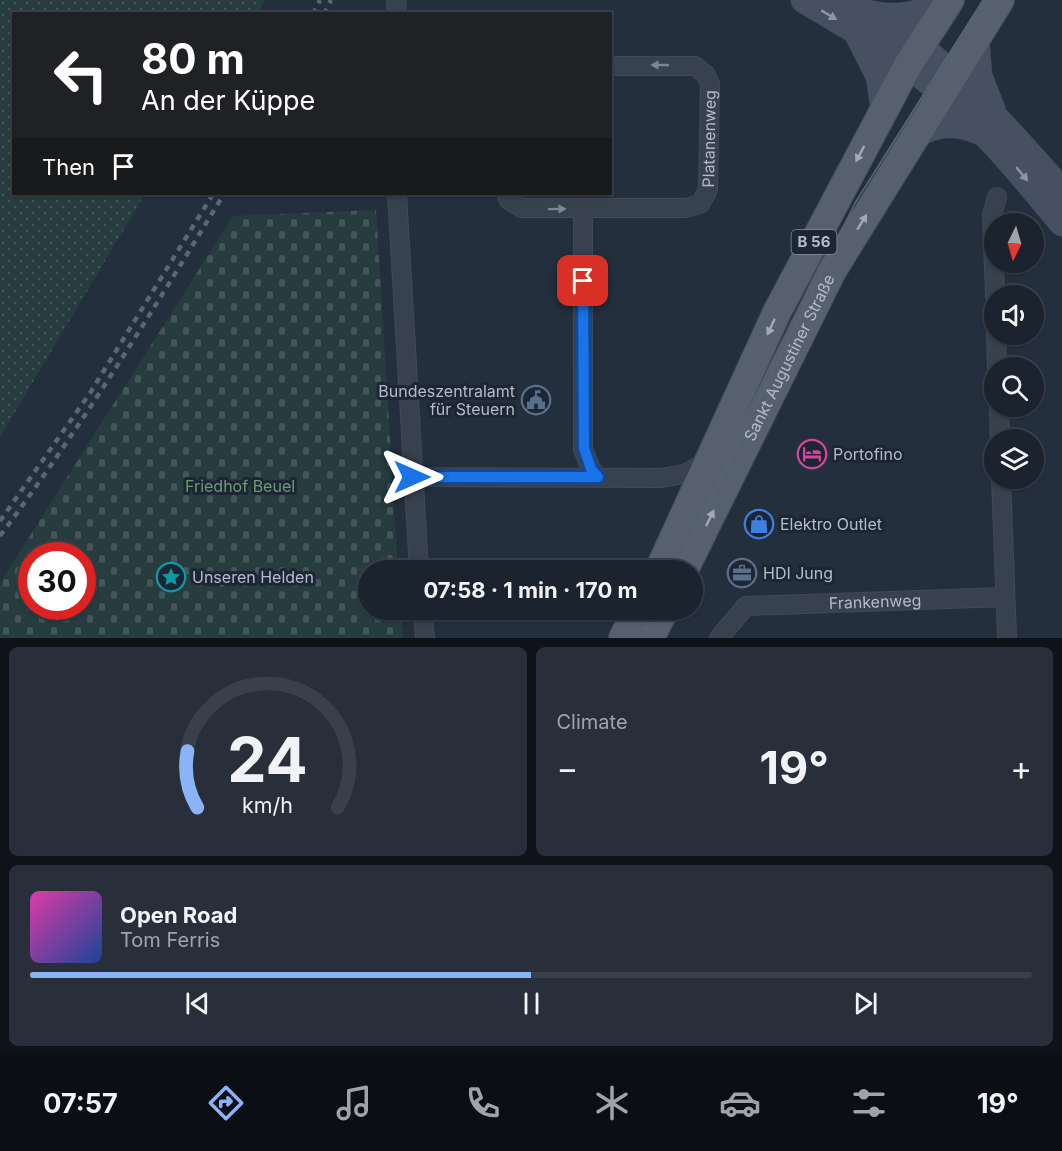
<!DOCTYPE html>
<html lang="en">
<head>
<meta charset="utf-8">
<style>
	:root { --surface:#1b232e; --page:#282f3a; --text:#f1f3f6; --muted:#a0a4aa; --line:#39404a; --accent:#8ab4f8 }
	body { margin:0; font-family:Inter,sans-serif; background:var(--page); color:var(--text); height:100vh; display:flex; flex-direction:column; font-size:22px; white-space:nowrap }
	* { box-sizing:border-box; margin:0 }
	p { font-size:20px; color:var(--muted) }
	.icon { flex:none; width:33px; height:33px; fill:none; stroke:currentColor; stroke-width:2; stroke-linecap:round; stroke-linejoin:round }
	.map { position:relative; height:638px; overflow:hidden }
	.sheet { display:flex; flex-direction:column; gap:9px; padding:9px; background:#0f1319; flex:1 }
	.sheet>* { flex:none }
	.hud { position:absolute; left:12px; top:12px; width:600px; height:183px; border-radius:0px; box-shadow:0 2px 4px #0004,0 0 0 2px var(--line); background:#202124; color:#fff; overflow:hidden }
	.needle { width:39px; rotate:185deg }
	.tools { position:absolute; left:984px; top:213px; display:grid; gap:12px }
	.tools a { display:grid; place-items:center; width:60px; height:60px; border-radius:50%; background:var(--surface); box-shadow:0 2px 4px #0004,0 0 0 2px var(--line); font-size:30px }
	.speed { position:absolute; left:18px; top:542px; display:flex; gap:12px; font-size:30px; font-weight:700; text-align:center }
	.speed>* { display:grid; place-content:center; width:78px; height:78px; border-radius:50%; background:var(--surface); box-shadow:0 2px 4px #0004,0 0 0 2px var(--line); line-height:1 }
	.speed .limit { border:9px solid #d22; background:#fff; color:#111 }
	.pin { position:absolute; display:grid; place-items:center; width:51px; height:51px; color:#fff; margin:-26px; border-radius:12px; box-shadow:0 3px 9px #0006 }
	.me { position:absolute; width:66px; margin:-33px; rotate:90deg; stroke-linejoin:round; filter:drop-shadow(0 0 4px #0008) }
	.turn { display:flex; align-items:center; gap:21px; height:126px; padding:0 30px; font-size:27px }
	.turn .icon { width:78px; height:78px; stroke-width:2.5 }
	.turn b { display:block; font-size:42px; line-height:51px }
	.then { display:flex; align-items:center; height:57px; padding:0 30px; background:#0003; gap:12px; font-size:22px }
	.big { font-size:45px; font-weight:700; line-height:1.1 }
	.sheet .card { flex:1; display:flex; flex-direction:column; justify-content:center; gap:9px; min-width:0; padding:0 21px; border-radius:9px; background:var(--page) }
	.sheet .dial { align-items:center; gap:0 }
	.dial svg { height:156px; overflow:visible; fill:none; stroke:var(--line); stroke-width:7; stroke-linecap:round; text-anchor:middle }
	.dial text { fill:var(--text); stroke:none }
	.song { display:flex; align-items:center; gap:18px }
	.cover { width:72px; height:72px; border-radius:9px; background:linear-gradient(135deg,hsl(320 70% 55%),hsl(220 70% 35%)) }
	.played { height:6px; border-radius:3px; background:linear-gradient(90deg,var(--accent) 50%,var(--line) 50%) }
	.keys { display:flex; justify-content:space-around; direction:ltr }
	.heat { display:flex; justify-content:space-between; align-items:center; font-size:33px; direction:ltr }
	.sheet .tiles { flex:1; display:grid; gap:9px; grid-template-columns:1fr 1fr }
	.card:last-child { grid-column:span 2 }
	.trip { position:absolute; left:358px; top:560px; width:345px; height:60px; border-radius:30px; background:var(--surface); box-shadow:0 2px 4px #0004,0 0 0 2px var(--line); font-weight:700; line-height:60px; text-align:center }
	.dock { display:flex; height:96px; justify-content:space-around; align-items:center; background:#0b0e12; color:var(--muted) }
	.dock .icon { width:42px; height:42px }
	.dock .current { color:var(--accent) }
	.dock b { font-size:27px; color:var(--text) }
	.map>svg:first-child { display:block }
</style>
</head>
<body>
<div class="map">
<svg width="1062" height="638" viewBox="0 0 1062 638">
	<defs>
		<pattern id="grass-dots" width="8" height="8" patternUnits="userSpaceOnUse" patternTransform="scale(1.5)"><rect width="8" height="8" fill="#263c3f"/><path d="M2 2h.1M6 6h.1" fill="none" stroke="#435659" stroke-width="1.8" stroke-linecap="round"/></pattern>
		<pattern id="cemetery-stones" width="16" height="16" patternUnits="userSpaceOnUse" patternTransform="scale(1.5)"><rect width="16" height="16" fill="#263c3f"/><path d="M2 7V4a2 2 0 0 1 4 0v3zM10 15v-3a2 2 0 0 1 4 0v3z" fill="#435659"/></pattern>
	</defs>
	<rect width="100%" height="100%" fill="#242f3e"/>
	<!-- grass -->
	<path fill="url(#grass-dots)" d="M0,0H265L258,13L14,14V194H145L0,437Z"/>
	<!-- cemetery -->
	<path fill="url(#cemetery-stones)" fill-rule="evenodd" d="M376,210L398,570H369V609H401L403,638H0V583L233,216ZM32,555H82V606H32Z"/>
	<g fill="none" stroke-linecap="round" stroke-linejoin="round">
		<!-- street casing -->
		<g stroke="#414a57" stroke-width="20">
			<g id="street">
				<path d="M396,0L397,14"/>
				<path d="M397,194L419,570"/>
				<path id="s1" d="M506,194L509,200L521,208H686L700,204L708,190L710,84L706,75L695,66H610"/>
				<path d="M583,209V449L591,469L598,477"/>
				<path d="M995,296L992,215L997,197"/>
				<path d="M996,334L997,368"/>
				<path d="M999,406L1000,440"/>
				<path d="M412,477L661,478L684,474L707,462"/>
				<path d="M1001,478L1007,638"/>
				<path d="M422,609L425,638"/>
				<path id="s2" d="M719,638L746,606L1005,597"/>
			</g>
		</g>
		<!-- secondary casing -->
		<g stroke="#414a57" stroke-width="27">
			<g id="secondary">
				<path d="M804,0C844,24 886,47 923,77C976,118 1020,172 1062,223"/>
				<path d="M844,0C870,14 896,28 919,46C972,88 1017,141 1062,191"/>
				<path d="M872,14C897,20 924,14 946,0"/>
				<path d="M858,35L879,76L884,110"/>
				<path d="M976,39L979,76L992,109"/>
				<path d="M916,135C937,122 958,122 981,132"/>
			</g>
		</g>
		<!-- primary casing -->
		<g stroke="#414a57" stroke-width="30">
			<g id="primary">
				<path d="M659,570L777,312L908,65L950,0"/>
				<path id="s3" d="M684,570L832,271L1000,0"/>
				<path d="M623,638L638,609"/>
				<path d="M650,638L665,609"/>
			</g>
		</g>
		<!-- street -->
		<use href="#street" stroke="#38414e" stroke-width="18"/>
		<!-- secondary -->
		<use href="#secondary" stroke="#465061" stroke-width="26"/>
		<!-- primary -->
		<use href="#primary" stroke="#56606e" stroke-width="28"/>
		<!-- tram -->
		<g stroke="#5a6575" stroke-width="1.5">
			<path d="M676,570L855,203L983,0"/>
			<path d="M642,638L656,609"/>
		</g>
		<!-- rail -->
		<g stroke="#5a6575" stroke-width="4.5" stroke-dasharray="6 6" stroke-linecap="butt">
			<path d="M313,14L320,0"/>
			<path d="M324,14L331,0"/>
			<path d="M0,521L90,393L213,194"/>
			<path d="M0,536C82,426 153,310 224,194"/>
		</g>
	</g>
	<!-- one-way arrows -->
	<defs><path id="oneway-solid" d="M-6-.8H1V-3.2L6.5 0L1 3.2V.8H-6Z" transform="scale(1.5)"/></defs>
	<g fill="#8e96a5">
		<use href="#oneway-solid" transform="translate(829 15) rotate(31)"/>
		<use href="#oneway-solid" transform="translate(1022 174) rotate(50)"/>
	</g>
	<g fill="#7c8592">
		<use href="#oneway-solid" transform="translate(660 65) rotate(180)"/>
		<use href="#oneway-solid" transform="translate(557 209) rotate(-1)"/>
	</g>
	<g fill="#a1aab7">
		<use href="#oneway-solid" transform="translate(860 154) rotate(118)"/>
		<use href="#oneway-solid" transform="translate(862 222) rotate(-58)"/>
		<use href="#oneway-solid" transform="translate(771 327) rotate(115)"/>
		<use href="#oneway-solid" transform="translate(710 518) rotate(-64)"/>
	</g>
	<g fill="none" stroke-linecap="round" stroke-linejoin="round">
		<!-- route casing -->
		<g stroke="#114b97" stroke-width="15">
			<path id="route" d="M412,477H598L591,469L584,448L583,281"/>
		</g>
		<!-- route -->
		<use href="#route" stroke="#1a73e8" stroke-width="10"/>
	</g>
	<!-- icons -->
	<defs>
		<g id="civic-ring" transform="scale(1.5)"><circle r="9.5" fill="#1d2633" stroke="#5c6f8a" stroke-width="1.5"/><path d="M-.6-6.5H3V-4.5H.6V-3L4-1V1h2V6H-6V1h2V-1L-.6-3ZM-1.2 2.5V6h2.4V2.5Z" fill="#5c6f8a"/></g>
		<g id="hotel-ring" transform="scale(1.5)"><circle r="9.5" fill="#1d2633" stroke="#d1479c" stroke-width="1.5"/><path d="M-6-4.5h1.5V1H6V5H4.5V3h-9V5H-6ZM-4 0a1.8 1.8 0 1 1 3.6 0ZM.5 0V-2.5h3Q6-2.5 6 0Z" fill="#d1479c"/></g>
		<g id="shop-ring" transform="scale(1.5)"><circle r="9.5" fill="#1d2633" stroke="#3f7fe0" stroke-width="1.5"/><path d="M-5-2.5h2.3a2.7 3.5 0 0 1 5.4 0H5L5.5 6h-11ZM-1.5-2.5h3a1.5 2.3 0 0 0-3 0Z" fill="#3f7fe0"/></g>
		<g id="office-ring" transform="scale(1.5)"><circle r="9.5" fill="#1d2633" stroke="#5c6f8a" stroke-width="1.5"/><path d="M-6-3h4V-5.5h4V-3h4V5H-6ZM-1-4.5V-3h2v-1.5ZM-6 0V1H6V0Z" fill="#5c6f8a"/></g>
		<g id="sight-ring" transform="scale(1.5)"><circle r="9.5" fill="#1d2633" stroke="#0f9aa8" stroke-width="1.5"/><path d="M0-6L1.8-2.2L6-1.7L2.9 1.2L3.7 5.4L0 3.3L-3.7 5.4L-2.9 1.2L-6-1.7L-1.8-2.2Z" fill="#0f9aa8"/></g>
	</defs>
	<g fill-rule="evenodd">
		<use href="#civic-ring" x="536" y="400"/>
		<use href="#hotel-ring" x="812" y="454"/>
		<use href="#shop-ring" x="759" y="524"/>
		<use href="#office-ring" x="742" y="573"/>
		<use href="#sight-ring" x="171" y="577"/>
	</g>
	<g text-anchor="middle" stroke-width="6" stroke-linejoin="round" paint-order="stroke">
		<!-- shield labels -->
		<rect fill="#1d2633" stroke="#878f9c" stroke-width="1.5" x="791.5" y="230" width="45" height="24" rx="4.5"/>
		<g font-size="15" font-weight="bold" fill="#b4bcc9">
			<text x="814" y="247">B 56</text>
		</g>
		<!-- street labels -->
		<g font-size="16" fill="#b4bcc9" stroke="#1d2633">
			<text dy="6" stroke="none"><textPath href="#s1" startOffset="268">Platanenweg</textPath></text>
			<text dy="6" stroke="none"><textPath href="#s3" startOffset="237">Sankt Augustiner Straße</textPath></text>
			<text dy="6" stroke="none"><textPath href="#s2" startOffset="171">Frankenweg</textPath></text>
		</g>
		<!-- poi labels -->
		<g font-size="16" fill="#b4bcc9" stroke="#1d2633" text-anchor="start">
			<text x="515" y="397" text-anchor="end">Bundeszentralamt<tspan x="515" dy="18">für Steuern</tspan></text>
			<text x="833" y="460">Portofino</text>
			<text x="780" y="530">Elektro Outlet</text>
			<text x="763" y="579">HDI Jung</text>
			<text x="192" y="583">Unseren Helden</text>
		</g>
		<!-- park labels -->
		<g font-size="16" fill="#6b9a76" stroke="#1d2633">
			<text x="240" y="492">Friedhof Beuel</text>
		</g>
	</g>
</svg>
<div class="tools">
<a><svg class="needle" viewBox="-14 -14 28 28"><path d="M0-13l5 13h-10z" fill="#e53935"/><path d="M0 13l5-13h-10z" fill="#a0a4aa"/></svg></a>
<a><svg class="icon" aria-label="sound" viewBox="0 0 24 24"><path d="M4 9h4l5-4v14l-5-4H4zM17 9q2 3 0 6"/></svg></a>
<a><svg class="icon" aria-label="search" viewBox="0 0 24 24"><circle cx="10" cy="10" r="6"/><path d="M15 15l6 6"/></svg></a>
<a><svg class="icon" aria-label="layers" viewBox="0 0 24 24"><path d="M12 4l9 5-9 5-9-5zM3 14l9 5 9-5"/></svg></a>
</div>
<div class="speed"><div class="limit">30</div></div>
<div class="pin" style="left:583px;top:281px;background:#d93025"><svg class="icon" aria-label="arrive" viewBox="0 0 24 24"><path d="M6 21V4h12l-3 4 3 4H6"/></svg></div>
<svg class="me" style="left:412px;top:477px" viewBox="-20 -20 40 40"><path d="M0-17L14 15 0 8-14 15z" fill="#1a73e8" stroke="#fff" stroke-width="4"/></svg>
<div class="trip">07:58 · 1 min · 170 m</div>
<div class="hud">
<div class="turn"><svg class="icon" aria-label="left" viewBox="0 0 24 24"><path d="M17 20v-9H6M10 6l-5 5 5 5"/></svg><div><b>80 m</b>An der Küppe</div></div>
<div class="then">Then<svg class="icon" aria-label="arrive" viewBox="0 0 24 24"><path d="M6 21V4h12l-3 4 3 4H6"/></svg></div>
</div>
</div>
<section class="sheet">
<div class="tiles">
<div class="card dial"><svg viewBox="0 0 100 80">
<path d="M14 69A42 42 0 1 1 86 69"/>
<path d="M14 69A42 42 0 0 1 9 40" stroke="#8ab4f8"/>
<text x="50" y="56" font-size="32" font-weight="700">24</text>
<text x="50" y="72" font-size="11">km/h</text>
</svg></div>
<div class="card"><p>Climate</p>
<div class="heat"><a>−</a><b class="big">19°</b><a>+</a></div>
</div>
<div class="card">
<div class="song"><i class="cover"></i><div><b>Open Road</b><p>Tom Ferris</p></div></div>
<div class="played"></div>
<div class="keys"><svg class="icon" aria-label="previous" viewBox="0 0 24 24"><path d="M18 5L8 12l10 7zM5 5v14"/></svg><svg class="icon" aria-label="pause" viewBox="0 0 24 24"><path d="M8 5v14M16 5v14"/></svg><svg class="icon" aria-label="next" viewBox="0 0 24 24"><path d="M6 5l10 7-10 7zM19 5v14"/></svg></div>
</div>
</div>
</section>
<nav class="dock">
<b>07:57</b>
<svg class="icon current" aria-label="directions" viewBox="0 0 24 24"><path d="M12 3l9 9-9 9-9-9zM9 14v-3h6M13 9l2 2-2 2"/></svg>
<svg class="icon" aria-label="music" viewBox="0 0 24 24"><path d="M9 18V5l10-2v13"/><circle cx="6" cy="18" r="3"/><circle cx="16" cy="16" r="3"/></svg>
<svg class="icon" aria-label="phone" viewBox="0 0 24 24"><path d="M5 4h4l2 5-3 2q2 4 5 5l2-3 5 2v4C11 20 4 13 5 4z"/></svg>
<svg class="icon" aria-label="climate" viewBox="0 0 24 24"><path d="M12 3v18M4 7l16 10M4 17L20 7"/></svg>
<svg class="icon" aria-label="car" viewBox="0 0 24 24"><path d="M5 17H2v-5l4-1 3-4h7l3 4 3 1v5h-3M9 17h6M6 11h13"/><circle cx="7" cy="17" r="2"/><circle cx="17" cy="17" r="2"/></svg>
<svg class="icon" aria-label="filters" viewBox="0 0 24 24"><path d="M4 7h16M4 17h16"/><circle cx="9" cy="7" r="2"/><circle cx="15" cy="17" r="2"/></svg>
<b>19°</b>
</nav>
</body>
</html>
